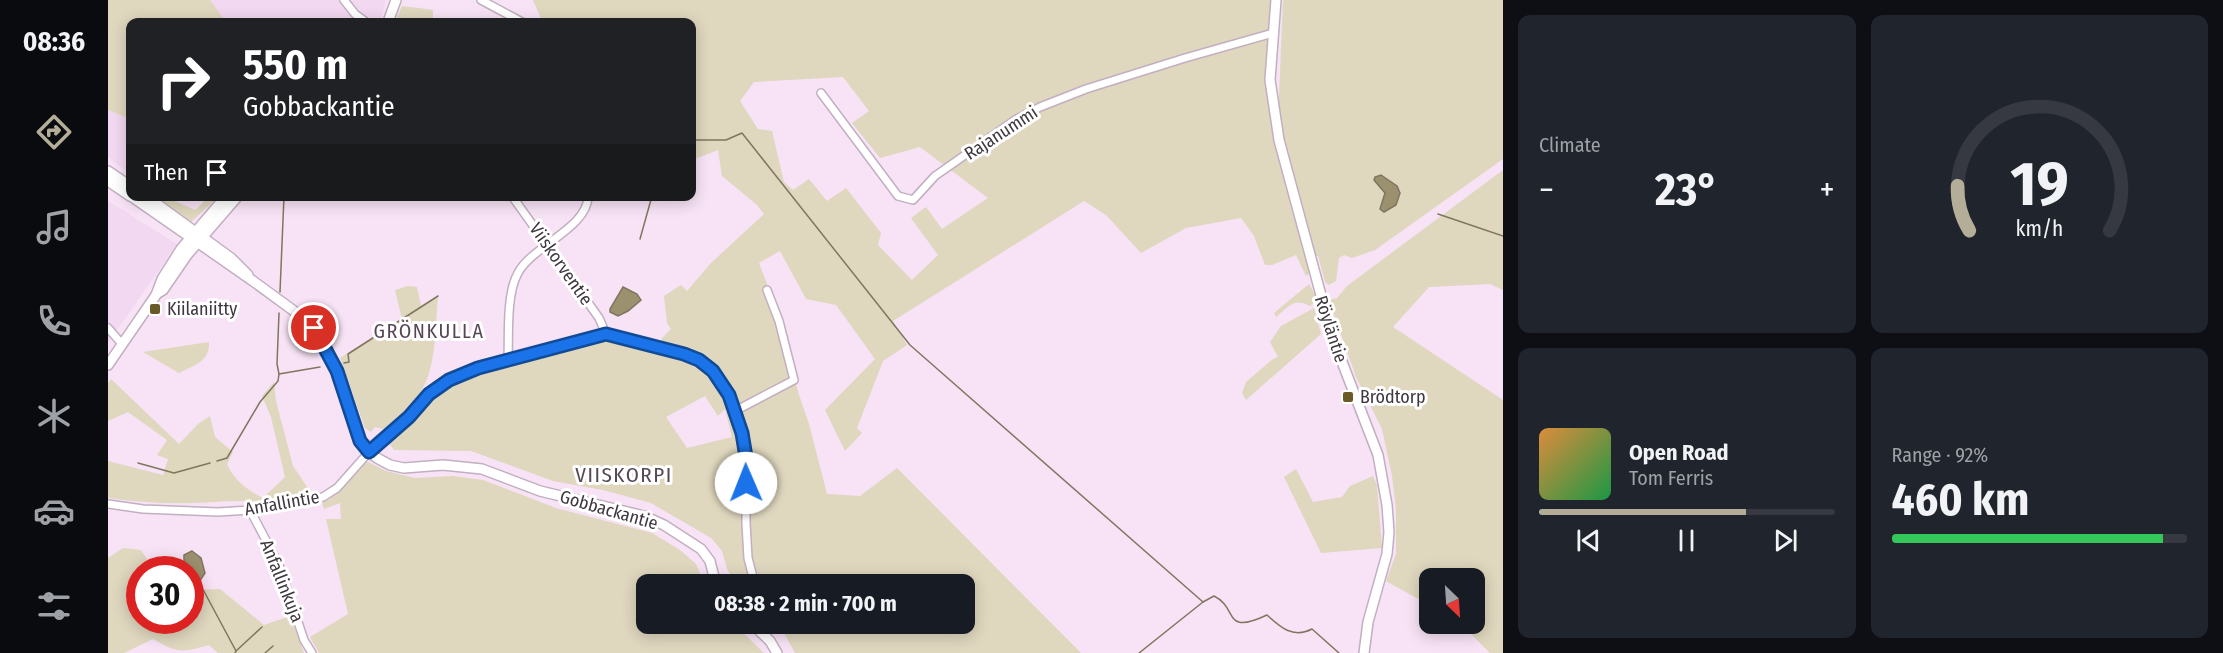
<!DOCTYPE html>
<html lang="en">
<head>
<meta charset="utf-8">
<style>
	:root { --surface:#171b24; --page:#20242c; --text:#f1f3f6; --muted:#9ea1a6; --line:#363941; --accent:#b4ae98 }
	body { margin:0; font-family:"Fira Sans Condensed",sans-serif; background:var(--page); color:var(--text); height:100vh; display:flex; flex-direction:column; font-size:22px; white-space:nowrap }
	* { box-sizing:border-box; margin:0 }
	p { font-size:20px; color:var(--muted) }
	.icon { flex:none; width:33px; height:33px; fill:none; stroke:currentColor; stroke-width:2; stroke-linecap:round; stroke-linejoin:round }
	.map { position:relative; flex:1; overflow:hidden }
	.panel { display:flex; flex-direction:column; gap:15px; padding:15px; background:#0d0f14; width:720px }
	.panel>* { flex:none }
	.top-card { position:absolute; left:18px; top:18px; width:570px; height:183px; border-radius:12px; box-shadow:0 3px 15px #0003; background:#202124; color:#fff; overflow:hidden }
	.needle { width:39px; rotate:155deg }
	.fabs { position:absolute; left:1311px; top:568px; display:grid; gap:12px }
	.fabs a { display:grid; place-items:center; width:66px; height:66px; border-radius:12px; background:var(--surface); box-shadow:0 3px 15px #0003; font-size:30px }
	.speed { position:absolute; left:18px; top:556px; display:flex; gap:12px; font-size:30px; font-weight:700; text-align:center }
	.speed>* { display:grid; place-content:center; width:78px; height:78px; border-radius:50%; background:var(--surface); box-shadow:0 3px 15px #0003; line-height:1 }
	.speed .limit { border:9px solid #d22; background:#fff; color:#111 }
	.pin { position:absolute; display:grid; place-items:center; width:51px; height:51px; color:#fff; margin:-26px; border:3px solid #fff; border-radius:50%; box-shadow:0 2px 6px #0007 }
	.me { position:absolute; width:66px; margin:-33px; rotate:359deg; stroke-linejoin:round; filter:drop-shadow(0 0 4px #0008) }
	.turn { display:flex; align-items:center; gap:21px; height:126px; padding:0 18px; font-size:27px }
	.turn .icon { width:78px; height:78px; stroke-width:2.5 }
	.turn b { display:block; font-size:42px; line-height:51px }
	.then { display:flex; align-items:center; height:57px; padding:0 18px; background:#0003; gap:12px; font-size:22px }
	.big { font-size:45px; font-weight:700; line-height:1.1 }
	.panel .widget { flex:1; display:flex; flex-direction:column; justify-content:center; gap:9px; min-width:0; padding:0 21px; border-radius:12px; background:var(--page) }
	.panel .dial { align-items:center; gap:0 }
	.dial svg { height:156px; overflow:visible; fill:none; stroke:var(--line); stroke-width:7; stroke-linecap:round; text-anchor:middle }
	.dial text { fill:var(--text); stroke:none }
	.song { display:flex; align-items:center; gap:18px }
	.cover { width:72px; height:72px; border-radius:9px; background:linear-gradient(135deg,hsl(30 70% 55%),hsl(140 70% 35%)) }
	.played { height:6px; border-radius:3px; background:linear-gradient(90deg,var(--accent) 70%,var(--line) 70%) }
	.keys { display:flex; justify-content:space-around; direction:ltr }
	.heat { display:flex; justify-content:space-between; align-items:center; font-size:33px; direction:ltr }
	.charge { height:9px; border-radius:4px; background:linear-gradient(90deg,#34c759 92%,var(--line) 0) }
	.panel .tiles { flex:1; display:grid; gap:15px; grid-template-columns:repeat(2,1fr) }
	.trip { position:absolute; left:528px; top:574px; width:339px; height:60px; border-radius:12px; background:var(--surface); box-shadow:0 3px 15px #0003; font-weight:700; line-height:60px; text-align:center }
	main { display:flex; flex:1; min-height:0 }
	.menu { display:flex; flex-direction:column; width:108px; justify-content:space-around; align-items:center; background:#090b0e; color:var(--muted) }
	.menu .icon { width:42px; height:42px }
	.menu .selected { color:var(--accent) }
	.menu b { font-size:27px; color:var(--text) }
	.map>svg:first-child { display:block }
</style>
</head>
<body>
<main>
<nav class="menu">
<b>08:36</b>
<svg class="icon selected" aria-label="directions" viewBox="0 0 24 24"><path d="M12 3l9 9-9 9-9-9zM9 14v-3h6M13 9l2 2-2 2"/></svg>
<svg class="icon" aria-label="music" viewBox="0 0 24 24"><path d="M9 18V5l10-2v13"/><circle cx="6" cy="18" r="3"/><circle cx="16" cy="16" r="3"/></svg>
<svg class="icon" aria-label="phone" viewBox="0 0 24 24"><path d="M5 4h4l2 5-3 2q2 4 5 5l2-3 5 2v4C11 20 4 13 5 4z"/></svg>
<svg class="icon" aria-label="climate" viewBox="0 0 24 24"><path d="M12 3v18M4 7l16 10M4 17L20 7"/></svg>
<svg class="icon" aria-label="car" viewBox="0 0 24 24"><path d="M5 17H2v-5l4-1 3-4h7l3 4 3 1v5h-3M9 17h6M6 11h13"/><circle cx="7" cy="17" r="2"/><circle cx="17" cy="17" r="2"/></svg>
<svg class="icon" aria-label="filters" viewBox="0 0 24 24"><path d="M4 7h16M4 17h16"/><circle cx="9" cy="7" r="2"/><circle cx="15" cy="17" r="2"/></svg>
</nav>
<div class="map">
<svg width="1395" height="653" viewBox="0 0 1395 653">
	<rect width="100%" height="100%" fill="#f7e3f5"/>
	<!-- built -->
	<g fill="#f2d8f0">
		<path d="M102,0H278L272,22H118Z"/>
		<path d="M0,110L22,119V174L0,157Z"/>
		<path d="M0,201L69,244L0,343Z"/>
	</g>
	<!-- green -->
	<g fill="#dfd7be" fill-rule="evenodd">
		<path d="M0,0H102L118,22H22V119L0,110Z"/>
		<path d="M425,0H1164L1159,79L1168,148L1203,272L1198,276L1188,255L1164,265H1157L1146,236L1133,218L1078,228L1033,253L998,215L976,201L785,321L799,345L775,361L749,428L754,433L737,451L717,410L767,359L728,305L698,299L672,251L651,263L673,320L690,392L701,424L719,494L752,496L789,468L973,653H687L671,624H856V585H628L619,569L614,551L603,538L543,503L495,490L445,481L363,451L286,450L280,442L306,417L316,403L337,386L357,377L498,338L551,350L554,338L563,329L559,323L556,296L573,285L579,291L603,263L656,214L649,205L614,176L610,150L584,160V22L434,21ZM735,77L761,111L744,123L772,158L812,147L880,198L834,229L818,207L803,218L830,255L804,280L770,245L773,233L738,188L719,201L701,179L685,190L676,182L664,131L650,129L632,101L646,82ZM597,396L610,416L617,409L624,437L579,448L558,417Z"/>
		<path d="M1175,0H1395V159L1267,250L1244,258L1236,255L1231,258L1228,281L1221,285L1217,282L1210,256H1206L1170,120Z"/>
		<path d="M294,6L325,10V22H287Z"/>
		<path d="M1395,170V290L1382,284L1321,287L1285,327L1395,400V653H1382L1353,624H1366V579H1322L1321,605L1278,581L1288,554V509L1284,476L1274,429L1248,377L1221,300L1229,298L1239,286Z"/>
		<path d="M43,197H58L87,210L101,197H110L83,222Z"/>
		<path d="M1201,284L1210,300L1202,306C1186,297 1180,307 1168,317L1166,313Z"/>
		<path d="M300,286L309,287L313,306L330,296C325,355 331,392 276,429L267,427L263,432L257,428L232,358L294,319L287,290Z"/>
		<path d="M1206,308L1213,334L1138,400L1134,393L1138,382L1165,359L1170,357L1162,342L1173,326Z"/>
		<path d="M101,342C102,362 86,365 71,373L35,352Z"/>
		<path d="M3,379L71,444L90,424L102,416L107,437L125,452L119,464C125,479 140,491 155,498L177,477L163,417L154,396L166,382L168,401L185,466L206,497C194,499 165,499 156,504C144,498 102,503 86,503C57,504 28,502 0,498V461L55,475L60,459L49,455L59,440L20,412L0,421V383Z"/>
		<path d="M260,462L278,471L307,478L345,476L375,480L448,508L544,533L572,550L588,564L597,585H538V624H626L656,653H211L202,637L240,614L218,519H233L232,503L216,509L214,503C232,496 243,479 254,463Z"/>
		<path d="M1188,469L1205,502L1234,497L1242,486L1265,476L1269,485L1274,548L1213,553L1176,477Z"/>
		<path d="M15,548L33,550L46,570H32V621H82L83,590L112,589L156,625L182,616L196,653H110L101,645C72,653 70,653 45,639L16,653H0V558Z"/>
	</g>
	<!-- water -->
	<g fill="#9c916f" stroke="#807660" stroke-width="1.5">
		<path d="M1273,175L1289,186L1292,193L1288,205L1276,212L1272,209L1277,193L1266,180L1267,177Z"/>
		<path d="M515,287L529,294L533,300L520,311L510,316L502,312V309Z"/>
		<path d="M84,551L93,558L97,573L91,582L83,584L82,570H76V555Z"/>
	</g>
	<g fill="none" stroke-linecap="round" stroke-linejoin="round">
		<!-- stream -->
		<g stroke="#807660" stroke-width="1.5">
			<path d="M584,140H618L634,133L802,345L1095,602"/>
			<path d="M1330,214L1395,236"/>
			<path d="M532,239L544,196"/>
			<path d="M172,292L176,196"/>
			<path d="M171,313L169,364L171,374"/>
			<path d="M236,363L241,362L240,354L330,296"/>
			<path d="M109,461L119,458L152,402L170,381L171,374L212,367"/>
			<path d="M30,463L66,473L102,463"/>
			<path d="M91,582L128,651L127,653"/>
			<path d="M128,651L154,627"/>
			<path d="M157,653L165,646"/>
			<path d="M1031,653L1095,602L1106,596C1131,608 1114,636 1159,615C1172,627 1185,639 1204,629L1231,653"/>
		</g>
		<!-- street casing -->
		<g stroke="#c2afc0" stroke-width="10">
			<g id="street">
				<path d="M236,0L247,14L258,22"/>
				<path d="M373,0L414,22"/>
				<path d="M713,93L790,196L805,200L827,176L907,120L932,107L978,89L1077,58L1165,33"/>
				<path d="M404,196L491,318L498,334"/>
				<path d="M0,328L14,344"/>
				<path d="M400,360C401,335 398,294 410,273C424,246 480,228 480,196"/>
				<path d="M627,411L686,380L671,321L659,290"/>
				<path d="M0,504L35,509L110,512L142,510L215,497L229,488L261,452L291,426L321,395L341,380L370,368L488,336H511L576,353L591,360L605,371L621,395L634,433L638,457V523L640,558L647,585"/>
				<path d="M142,510L171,565L196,640L204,653"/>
			</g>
		</g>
		<!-- secondary casing -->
		<g stroke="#c2afc0" stroke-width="12">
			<g id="secondary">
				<path d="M1168,0L1162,80L1171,140L1224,336L1270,455L1279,505L1281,532L1279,554L1260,622L1256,653"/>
				<path d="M280,22L288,0"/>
				<path d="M0,171L22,186"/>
				<path d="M0,181L22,196"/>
				<path d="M23,196L145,281L197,319L206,328L229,371L252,441L261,452L269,458L282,465L296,468L335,465L374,469L432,491L536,516L556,525L593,549L602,561L608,585"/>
				<path d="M38,196L123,258L140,275"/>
				<path d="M50,293L55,290L79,255L130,196"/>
				<path d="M0,365L48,295L54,279L73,249L114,201L120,196"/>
				<path d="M644,624L662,641L669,653"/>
			</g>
		</g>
		<!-- street -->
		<use href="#street" stroke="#fff" stroke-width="7"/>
		<!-- secondary -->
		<use href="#secondary" stroke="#fff" stroke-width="9"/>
	</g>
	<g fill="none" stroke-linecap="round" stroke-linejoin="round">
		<!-- route casing -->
		<g stroke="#114b97" stroke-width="15">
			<path id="route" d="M206,328L229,371L252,441L261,452L301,417L321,394L341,380L370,368L498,334L576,354L591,360L605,371L621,395L634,433L638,457V483"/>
		</g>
		<!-- route -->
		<use href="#route" stroke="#1a73e8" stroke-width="10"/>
	</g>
	<!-- markers -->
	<g fill="#695926" stroke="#fff" stroke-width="2">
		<rect x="41" y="303" width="12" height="12" rx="3"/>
		<rect x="1234" y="391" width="12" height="12" rx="3"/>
	</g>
	<g text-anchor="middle" stroke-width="6" stroke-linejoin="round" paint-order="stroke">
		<!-- street labels -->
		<g font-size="18" fill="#3e373e" stroke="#fff">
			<text transform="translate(893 133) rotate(-33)" y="6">Rajanummi</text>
			<text transform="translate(453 264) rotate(55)" y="6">Viiskorventie</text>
			<text transform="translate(1223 329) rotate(72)" y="6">Röyläntie</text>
			<text transform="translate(174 503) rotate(-10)" y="6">Anfallintie</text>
			<text transform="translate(501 510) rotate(16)" y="6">Gobbackantie</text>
			<text transform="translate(174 581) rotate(68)" y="6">Anfallinkuja</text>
		</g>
		<!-- poi labels -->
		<g font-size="18" fill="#3e373e" stroke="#fff" text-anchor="start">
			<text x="59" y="315">Kiilaniitty</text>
			<text x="1252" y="403">Brödtorp</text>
		</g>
		<!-- neighbourhood labels -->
		<g font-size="20" letter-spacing="1.5" fill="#574756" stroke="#fff">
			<text x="321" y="338">GRÖNKULLA</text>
		</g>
		<!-- quarter labels -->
		<g font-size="21" letter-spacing="1.5" fill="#574756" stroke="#fff">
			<text x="516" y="482">VIISKORPI</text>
		</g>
	</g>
</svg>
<div class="fabs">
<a><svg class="needle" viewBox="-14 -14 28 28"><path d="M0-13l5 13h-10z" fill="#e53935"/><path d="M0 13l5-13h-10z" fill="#9ea1a6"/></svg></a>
</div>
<div class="speed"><div class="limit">30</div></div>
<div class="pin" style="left:206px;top:328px;background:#d93025"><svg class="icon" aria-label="arrive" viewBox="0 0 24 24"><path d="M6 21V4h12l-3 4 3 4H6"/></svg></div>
<svg class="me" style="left:638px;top:483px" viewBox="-20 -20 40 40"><circle r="19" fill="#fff"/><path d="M0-13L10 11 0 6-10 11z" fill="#1a73e8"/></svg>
<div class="trip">08:38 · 2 min · 700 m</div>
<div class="top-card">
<div class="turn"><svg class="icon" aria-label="right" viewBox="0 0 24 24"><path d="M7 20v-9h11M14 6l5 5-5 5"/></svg><div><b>550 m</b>Gobbackantie</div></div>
<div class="then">Then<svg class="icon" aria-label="arrive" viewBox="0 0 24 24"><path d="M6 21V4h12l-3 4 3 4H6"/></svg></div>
</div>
</div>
<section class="panel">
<div class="tiles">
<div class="widget"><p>Climate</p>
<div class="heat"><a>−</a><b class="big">23°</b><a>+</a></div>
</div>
<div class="widget dial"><svg viewBox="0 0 100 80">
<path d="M14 69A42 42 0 1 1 86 69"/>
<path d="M14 69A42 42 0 0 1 8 46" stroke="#b4ae98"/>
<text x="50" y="56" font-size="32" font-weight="700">19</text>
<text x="50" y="72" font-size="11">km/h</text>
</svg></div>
<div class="widget">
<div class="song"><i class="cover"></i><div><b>Open Road</b><p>Tom Ferris</p></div></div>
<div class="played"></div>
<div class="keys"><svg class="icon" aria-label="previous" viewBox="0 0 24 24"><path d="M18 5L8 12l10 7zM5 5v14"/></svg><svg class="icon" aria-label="pause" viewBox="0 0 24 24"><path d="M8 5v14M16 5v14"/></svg><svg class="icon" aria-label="next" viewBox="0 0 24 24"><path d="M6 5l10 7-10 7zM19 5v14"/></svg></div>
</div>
<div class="widget"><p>Range · 92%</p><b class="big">460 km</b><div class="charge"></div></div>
</div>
</section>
</main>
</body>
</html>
